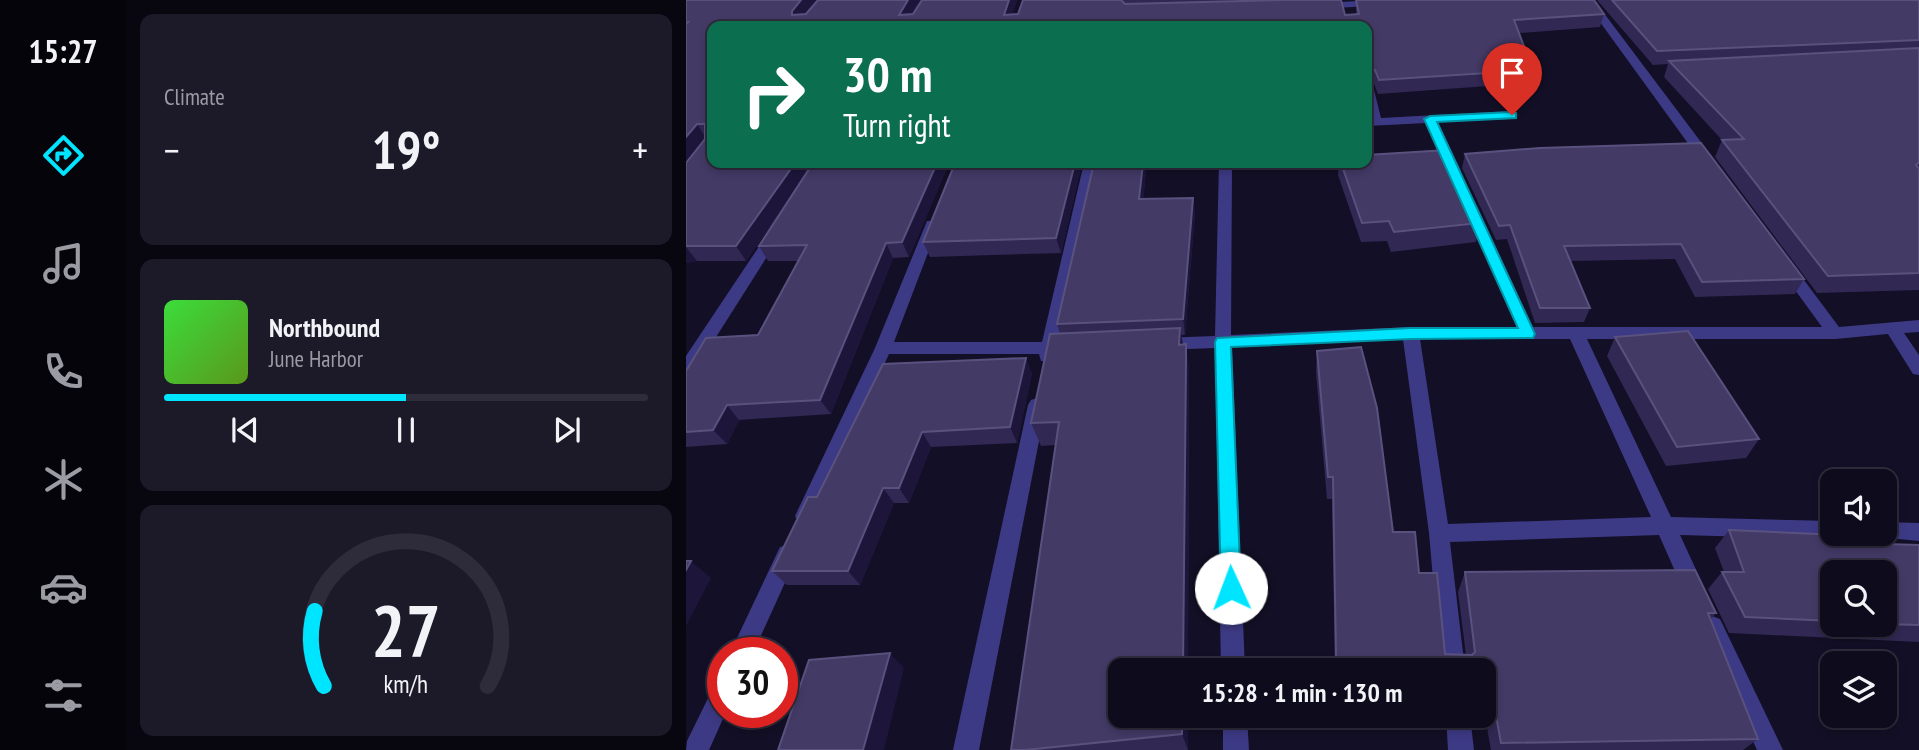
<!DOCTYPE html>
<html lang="en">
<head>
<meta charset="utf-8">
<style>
	:root { --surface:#0e0b1c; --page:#1c1929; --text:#f1f3f6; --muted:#9b9ba3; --line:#2e2b3b; --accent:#00e5ff }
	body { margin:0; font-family:"PT Sans Narrow",sans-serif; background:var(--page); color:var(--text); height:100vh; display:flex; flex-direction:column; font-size:26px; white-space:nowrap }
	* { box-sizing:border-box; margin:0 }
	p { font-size:23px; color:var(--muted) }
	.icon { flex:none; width:38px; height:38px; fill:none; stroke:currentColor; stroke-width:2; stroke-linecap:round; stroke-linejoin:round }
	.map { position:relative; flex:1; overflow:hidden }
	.panel { display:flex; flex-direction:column; gap:14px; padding:14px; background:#08060f; width:560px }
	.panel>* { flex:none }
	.top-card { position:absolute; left:21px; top:21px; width:665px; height:147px; border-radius:14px; box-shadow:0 4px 10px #0003,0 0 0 2px var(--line); background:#0b6e4f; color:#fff; overflow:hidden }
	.buttons { position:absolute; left:1134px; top:469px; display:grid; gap:14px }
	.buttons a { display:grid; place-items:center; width:77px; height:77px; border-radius:14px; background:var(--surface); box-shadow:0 4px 10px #0003,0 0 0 2px var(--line); font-size:35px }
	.speed { position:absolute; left:21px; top:637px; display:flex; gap:14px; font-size:35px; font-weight:700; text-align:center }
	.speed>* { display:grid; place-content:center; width:91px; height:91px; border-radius:50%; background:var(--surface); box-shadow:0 4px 10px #0003,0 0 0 2px var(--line); line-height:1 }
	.speed .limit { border:10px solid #d22; background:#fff; color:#111 }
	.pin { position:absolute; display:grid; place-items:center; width:60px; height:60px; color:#fff; margin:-72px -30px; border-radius:50% 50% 50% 0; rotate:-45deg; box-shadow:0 0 7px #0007 }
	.pin .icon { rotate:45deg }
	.me { position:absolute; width:77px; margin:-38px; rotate:358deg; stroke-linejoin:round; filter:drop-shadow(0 0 5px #0008) }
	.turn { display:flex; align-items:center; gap:24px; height:147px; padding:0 21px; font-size:32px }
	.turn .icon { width:91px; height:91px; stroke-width:2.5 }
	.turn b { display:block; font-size:49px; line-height:60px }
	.big { font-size:52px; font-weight:600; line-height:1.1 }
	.panel .card { flex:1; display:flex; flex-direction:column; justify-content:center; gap:10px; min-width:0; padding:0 24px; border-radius:14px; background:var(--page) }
	.panel .dial { align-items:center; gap:0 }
	.dial svg { height:182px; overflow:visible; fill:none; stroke:var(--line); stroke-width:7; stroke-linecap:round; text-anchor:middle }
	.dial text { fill:var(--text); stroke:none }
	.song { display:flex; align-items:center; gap:21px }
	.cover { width:84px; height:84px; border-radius:10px; background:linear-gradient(135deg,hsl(120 70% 55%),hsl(90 70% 35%)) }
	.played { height:7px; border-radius:4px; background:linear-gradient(90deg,var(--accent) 50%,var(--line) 50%) }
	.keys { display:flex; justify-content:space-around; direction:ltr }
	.heat { display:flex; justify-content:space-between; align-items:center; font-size:38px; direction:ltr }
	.trip { position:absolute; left:422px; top:658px; width:388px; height:70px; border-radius:14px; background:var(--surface); box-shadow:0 4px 10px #0003,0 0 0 2px var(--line); font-weight:600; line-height:70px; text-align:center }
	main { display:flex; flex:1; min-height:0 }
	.tabs { display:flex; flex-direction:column; width:126px; justify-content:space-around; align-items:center; background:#06040b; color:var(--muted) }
	.tabs .icon { width:49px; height:49px }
	.tabs .current { color:var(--accent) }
	.tabs b { font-size:32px; color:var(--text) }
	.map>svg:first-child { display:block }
</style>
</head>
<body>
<main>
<nav class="tabs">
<b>15:27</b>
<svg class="icon current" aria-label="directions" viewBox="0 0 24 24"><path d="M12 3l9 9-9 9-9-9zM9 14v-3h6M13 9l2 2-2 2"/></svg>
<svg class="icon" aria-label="music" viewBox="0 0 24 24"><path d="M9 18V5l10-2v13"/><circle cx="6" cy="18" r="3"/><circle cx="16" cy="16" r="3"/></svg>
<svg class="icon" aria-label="phone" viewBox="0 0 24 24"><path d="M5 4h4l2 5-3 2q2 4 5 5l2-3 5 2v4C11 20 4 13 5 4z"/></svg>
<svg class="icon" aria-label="climate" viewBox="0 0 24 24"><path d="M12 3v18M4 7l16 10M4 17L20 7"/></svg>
<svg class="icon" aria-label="car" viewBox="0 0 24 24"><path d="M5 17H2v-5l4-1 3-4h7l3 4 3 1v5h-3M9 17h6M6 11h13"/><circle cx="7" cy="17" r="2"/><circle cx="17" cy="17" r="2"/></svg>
<svg class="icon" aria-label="filters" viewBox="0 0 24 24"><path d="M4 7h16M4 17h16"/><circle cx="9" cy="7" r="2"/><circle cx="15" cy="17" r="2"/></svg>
</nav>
<section class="panel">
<div class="card"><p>Climate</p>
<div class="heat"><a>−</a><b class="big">19°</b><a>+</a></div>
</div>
<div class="card">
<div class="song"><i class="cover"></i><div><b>Northbound</b><p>June Harbor</p></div></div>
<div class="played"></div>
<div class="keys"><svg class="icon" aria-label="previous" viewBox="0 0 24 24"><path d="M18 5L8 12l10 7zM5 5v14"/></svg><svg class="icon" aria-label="pause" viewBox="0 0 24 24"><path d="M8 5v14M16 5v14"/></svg><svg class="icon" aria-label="next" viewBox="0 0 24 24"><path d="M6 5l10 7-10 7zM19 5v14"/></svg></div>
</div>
<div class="card dial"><svg viewBox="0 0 100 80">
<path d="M14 69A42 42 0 1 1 86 69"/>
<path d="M14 69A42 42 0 0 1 10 36" stroke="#00e5ff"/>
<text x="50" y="56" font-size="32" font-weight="700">27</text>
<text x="50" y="72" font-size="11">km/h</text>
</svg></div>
</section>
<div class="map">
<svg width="1233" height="750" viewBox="0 0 1233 750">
	<rect width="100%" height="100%" fill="#130f26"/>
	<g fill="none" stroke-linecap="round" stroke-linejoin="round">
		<!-- minor -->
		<g fill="#3d3a85" fill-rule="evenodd">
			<path d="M694,0L699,3L698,5L634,9L629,6L634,3Z"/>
			<path d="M898,0H908L1027,158V164H1017Z"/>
			<path d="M681,83L687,86L695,118L826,111L832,115L826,119L752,122L775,171L768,175L761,171L740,123L681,126L683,118Z"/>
			<path d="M398,163H412L373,342L389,344L391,348L389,352L370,354L367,361H355L353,354H203L126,522L119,525L112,522L109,516L189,348L241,221H251L253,224L208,342H356Z"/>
			<path d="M533,163H546L545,335L725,327H831L777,206L784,202L791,206L847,327H1136L1093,268L1101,263L1106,264L1153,327L1233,320V332L1218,333L1233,355V375L1227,374L1202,334L1149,339H901L985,517L1146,521V534H1155L1146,539L994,535L1019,589L1016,596L1008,599L1000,596L973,535L764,542L779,670H755L743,533L717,339L546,347L559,670H535L529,348L474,350L466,344L474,338L529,336ZM734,339H884L965,517L762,524Z"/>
			<path d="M89,228L96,233L6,375L0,376V356L84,230Z"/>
			<path d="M351,398L357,400L360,405L293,750H267L342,405L345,400Z"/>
			<path d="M1199,522L1233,523V541L1192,537L1190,534H1199Z"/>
			<path d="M101,545L108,547L112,554L67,653H44L94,547Z"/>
			<path d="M1026,616L1034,619L1097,750H1071L1015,627L1018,619Z"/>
			<path d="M37,680V712H40L23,750H0L1,741L29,684Z"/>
			<path d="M537,716H561L563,750H537Z"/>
			<path d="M760,716H784L788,750H762Z"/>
		</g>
	</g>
	<!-- wall -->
	<g fill="#312854" fill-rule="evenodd">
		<path d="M0,0H234L226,14H227L236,0H331L326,14H332L337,0H655L659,15H670V0H908L918,14L914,27L833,33L847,70L844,83L692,94L688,84L681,81V26L26,163H263L223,257L207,258L145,414L53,420L41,444L0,447V371L72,335L113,261H82L73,246L127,164L60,261H11L0,263Z"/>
		<path d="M911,0H1233V290L1131,293L1029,157L1036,140L978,77L982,64L967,65Z"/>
		<path d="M779,154L1118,279L1109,294L1009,297L989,259L884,261L904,308L898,322L849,323L821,239L810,240L776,168Z"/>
		<path d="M269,163H396L375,253L244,257L237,242Z"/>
		<path d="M408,163H461L457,199L507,198L509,213L499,335H495L503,368L502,670H434L502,716V750H325L370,445L355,446L345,423L374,334L371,324Z"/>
		<path d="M653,163H681L794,223L790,242L705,252L701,241L675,242L652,175Z"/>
		<path d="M929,337L1073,439L1060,458L980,466L921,356Z"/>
		<path d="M631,351L707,532L733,573L759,654L780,655L772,592L779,572L1030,613L1025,619L1072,739L1057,750H805L798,711V670H649L646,499H641L630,373Z"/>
		<path d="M197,364L346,373L331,443L245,447L223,503H208L174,585H101L86,571L131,497Z"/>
		<path d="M1043,530L1200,544L1233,545V642L1043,633L1022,589L1036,572H1038L1029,548ZM1146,572H1199V625H1146Z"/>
	</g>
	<!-- shaded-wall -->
	<g fill="#1d163a">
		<path d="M115,0H132L112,24L106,15V11Z"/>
		<path d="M222,0H234L219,26L213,15Z"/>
		<path d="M323,0H331L322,26L318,15Z"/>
		<path d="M11,124L20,138L0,164V137Z"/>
		<path d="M109,163H127L60,261L50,246Z"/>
		<path d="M251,163H263L223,257L216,242Z"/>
		<path d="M389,163H396L375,253L370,238Z"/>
		<path d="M457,163H461L456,214L453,199Z"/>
		<path d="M507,198L509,213L499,335L497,319Z"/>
		<path d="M200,243L207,258L145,414L134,400Z"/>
		<path d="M0,247L11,261L0,263Z"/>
		<path d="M494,328L498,352L493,345Z"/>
		<path d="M500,344L503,368L502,670H497Z"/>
		<path d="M340,358L346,373L331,443L324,427Z"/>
		<path d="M41,405L53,420L41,444L27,430Z"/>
		<path d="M236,432L245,447L223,503L213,488Z"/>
		<path d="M197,488L208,503L174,585L162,571Z"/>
		<path d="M5,561L25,578L0,626V570Z"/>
		<path d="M204,653L218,668L198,750H177Z"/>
		<path d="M496,716H502V750L496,734Z"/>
	</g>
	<!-- building -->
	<g fill="#433a66" stroke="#5a527e" stroke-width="2">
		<path d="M0,0H115L106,11V15L120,14L132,0H222L213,15L227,14L236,0H323L318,15L332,14L337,0H435L439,4L597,0H655L659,15L673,14L670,0H908L918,14L828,20L847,70L693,80L689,70L681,67V72V26H26V163H109L50,246H0V163L19,139V124H11L0,137V24L2,22H0Z"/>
		<path d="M926,0H1233V40L971,51Z"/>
		<path d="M1233,48V162L1230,165L1233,169V273L1142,276L1036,140L1058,139L983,61Z"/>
		<path d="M1015,143L1118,279L1016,282L995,244L878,246L904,308H854L824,225L813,226L779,154L854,148Z"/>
		<path d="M761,150L794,223L708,232L703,221L676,223L655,163H681V155Z"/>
		<path d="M127,163H251L216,242L200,243L134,400L41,405L27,430L0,432V371L20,338L72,335L121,245L73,246Z"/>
		<path d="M269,163H389L370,238L237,242Z"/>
		<path d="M408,163H457L453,199L507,198L497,319L371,324Z"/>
		<path d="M494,328L493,345L500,344V362L497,670H434V716H496V734L339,750H325L373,422L345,423L364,334Z"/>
		<path d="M1002,331L1073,439L991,447L929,337Z"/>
		<path d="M675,347L691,408L707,532H729L733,573H751L759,654L786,655L789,652L779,572L1009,570L1030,613H1022L1072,739L815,743L800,661L650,657L647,477H642L631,351Z"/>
		<path d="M340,358L324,427L236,432L213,488H197L162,571H86L122,497H131L197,364Z"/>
		<path d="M1043,530L1197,537L1200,544L1233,545V625L1199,624V572H1146V621L1059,617L1036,572H1058Z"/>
		<path d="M0,561H5L0,570Z"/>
		<path d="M204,653L177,750H92L123,660Z"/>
	</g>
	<!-- route -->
	<path fill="#00e5ff" stroke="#0095a6" stroke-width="2" d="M826,112L830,113V118L751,122L849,334L847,338L725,339L545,347L555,588L552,595L545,597L538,595L535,588L529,342L531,338L725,328H832L738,119L744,116Z"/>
</svg>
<div class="buttons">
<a><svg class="icon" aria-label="sound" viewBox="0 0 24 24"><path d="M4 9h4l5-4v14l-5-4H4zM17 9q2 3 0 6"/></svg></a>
<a><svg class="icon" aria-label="search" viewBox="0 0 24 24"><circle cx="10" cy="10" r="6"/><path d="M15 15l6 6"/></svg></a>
<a><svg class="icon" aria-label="layers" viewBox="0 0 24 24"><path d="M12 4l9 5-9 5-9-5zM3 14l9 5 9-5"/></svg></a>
</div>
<div class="speed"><div class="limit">30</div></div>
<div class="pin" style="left:826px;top:115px;background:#d93025"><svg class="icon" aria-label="arrive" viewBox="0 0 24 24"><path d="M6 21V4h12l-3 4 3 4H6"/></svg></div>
<svg class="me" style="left:545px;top:588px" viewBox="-20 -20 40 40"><circle r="19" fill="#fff"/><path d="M0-13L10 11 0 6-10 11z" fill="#00e5ff"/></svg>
<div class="trip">15:28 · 1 min · 130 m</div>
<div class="top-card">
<div class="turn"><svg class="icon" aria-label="right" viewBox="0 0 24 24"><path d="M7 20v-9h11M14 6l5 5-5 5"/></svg><div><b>30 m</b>Turn right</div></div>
</div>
</div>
</main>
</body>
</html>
